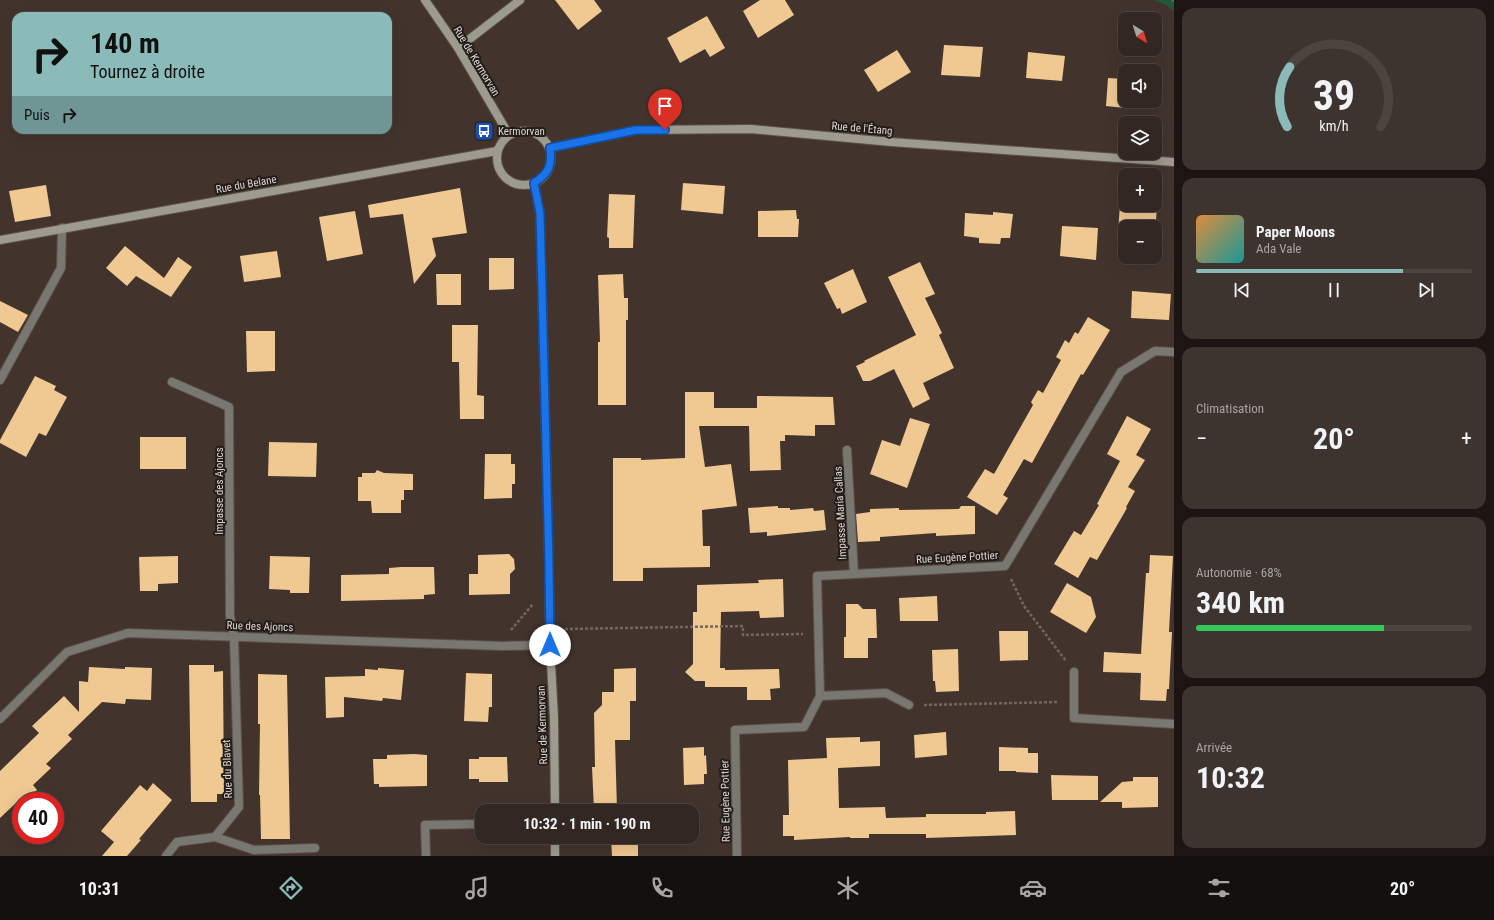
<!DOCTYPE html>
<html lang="fr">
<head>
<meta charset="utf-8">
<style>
	:root { --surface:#322722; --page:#3d332f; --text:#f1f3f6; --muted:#a8a5a5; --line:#4d4440; --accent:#8bbbb9 }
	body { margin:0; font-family:"Roboto Condensed",sans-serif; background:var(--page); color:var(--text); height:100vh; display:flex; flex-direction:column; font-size:15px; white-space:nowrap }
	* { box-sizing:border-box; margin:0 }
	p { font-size:13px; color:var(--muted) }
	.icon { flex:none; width:22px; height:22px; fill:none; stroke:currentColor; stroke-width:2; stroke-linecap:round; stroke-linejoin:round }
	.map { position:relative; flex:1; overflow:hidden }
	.sheet { display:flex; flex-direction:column; gap:8px; padding:8px; background:#1c1513; width:320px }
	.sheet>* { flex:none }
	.banner { position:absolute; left:12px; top:12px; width:380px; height:122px; border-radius:12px; box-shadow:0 4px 16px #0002,0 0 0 1px var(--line); background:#8bbbb9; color:#111; overflow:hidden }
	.needle { width:26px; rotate:142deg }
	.tools { position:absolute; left:1118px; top:12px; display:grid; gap:8px }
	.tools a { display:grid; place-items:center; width:44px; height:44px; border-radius:8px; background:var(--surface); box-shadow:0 4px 16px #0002,0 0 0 1px var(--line); font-size:20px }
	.speed { position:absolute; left:12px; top:792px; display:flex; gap:8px; font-size:20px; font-weight:700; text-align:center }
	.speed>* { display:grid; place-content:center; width:52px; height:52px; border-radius:50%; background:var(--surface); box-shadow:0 4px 16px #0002,0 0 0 1px var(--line); line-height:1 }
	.speed .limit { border:6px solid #d22; background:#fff; color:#111 }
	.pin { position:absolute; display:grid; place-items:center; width:34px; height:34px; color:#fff; margin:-41px -17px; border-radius:50% 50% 50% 0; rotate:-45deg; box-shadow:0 0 4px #0007 }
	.pin .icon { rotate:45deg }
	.me { position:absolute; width:44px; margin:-22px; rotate:0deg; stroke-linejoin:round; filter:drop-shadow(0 0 3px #0008) }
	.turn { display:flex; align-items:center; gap:14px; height:84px; padding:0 12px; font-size:18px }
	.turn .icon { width:52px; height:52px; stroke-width:2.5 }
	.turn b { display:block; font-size:28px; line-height:34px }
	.then { display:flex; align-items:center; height:38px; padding:0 12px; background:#0003; gap:8px; font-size:15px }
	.big { font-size:30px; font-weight:700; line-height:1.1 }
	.sheet .widget { flex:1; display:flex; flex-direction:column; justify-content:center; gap:6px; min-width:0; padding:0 14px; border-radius:12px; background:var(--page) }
	.sheet .dial { align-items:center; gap:0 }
	.dial svg { height:104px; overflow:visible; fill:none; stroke:var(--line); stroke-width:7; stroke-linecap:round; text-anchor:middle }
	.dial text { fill:var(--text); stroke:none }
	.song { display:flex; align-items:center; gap:12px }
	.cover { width:48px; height:48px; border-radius:6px; background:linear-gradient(135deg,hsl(30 70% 55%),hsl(180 70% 35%)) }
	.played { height:4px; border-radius:2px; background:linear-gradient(90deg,var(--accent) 75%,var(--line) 75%) }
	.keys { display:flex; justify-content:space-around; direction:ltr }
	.heat { display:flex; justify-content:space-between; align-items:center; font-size:22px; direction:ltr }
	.charge { height:6px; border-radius:3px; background:linear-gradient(90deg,#34c759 68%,var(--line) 0) }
	.trip { position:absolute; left:475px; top:804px; width:224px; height:40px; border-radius:12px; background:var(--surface); box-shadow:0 4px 16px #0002,0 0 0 1px var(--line); font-weight:700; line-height:40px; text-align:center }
	.dock { display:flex; height:64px; justify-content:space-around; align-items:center; background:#14100e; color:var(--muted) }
	.dock .icon { width:28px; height:28px }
	.dock .current { color:var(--accent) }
	.dock b { font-size:18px; color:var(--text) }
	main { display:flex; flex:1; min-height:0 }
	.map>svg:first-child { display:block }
</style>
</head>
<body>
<main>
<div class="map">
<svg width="1174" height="856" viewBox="0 0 1174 856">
	<rect width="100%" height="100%" fill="#42342d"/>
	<!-- green -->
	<path fill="#21583a" d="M1155,0H1174V11L1166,5Z"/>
	<!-- building -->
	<g fill="#efc892">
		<path d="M555,0H594L602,11L578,30Z"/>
		<path d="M760,0H785L794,15L758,38L743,11Z"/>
		<path d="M707,16L725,48L710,57L705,49L680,63L667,38Z"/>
		<path d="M944,45L983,47L980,77L941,75Z"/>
		<path d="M897,50L911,72L878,92L864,70Z"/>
		<path d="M1028,52L1065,56L1062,81L1026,78Z"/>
		<path d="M1108,78L1125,79V108L1106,106Z"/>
		<path d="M683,183L725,186L723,214L681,210Z"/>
		<path d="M46,185L51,216L15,222L9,191Z"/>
		<path d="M460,188L467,233L432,238L436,256L414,284L403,214L370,218L368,205Z"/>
		<path d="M609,194L635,195L633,248H609V238L607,237Z"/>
		<path d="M1120,204L1157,205L1155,235V227H1125V233H1118Z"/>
		<path d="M796,210L797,219H799L798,237H758V211Z"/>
		<path d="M355,211L363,254L327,261L319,217Z"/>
		<path d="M993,212L1013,214L1010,238H1001L1000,244L979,243V238L964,236L965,213L993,215Z"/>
		<path d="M1062,226L1098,228L1096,260L1060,256Z"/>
		<path d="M125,246L164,278L178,257L192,267L171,297L136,276L127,286L106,268Z"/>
		<path d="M277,251L281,277L244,282L240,256Z"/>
		<path d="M489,258H514V289L489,290Z"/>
		<path d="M920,262L935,294L925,298L942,333L939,335L954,368L923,383L930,399L913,408L894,369L870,381H863L856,366L865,362L864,361L916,335L888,277Z"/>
		<path d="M853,269L867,302L842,314L840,308L837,309L824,283Z"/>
		<path d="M436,274H461V305H437Z"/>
		<path d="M623,274L624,298H628V320H626V405H598V342H600L598,275Z"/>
		<path d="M1132,291L1171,294L1169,320L1131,318Z"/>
		<path d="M0,301L28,315L18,332L0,322Z"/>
		<path d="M1088,317L1110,330L1083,375L1081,374L1032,463L1024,459L1003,495L1008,498L997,515L967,497L985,469L994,474L1033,405L1031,402L1038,390L1043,393L1061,360L1056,357L1065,340L1069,343L1075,332L1078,334Z"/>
		<path d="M452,325H478L477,395L484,396V419H460L459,362H452Z"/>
		<path d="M246,331H275V371L247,372Z"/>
		<path d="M35,376L56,386L54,390L67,397L46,436L39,433L26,457L0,443V440Z"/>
		<path d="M685,392H714V408H757V396L833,397L835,425H815V436L785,435V441H780L781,470L750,471L749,426H699L705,467L731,464L737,506L702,510L703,546H710V567L643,568V581H613V458H641V460L685,458Z"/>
		<path d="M1127,416L1151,429L1136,455L1145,460L1128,487L1135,491L1126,507L1127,508L1097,560L1090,557L1078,578L1054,564L1074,531L1081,535L1099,505L1097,504L1120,461L1107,454Z"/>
		<path d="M910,418L930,424L907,488L870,474L882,440L900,446Z"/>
		<rect x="140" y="437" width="46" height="32"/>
		<path d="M269,442L317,443L316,477L268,476Z"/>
		<path d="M485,454H511V464H515V484H512V498L484,499Z"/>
		<path d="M377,470L384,473L413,474V490H404V500H401V513H372L371,501H358V477H362V473H375Z"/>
		<path d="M778,506V508H790V510L813,508L814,511L824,510L826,530L767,536V532L750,533L748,508Z"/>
		<path d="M961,506H975V534L936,536V533L880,537V541L858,542L856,514L870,512V509L899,508V510L959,509Z"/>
		<path d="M509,554L514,559L515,569L510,574V594L469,595V574H478V555Z"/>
		<path d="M1150,555L1173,556L1169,632H1172L1169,689H1167L1166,701L1140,700L1141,673L1103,672L1104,652L1141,654L1146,573H1149Z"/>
		<path d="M178,556V583L158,584V591H140L139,557Z"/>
		<path d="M270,556L310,557L309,593H290V590L269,589Z"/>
		<path d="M401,567H434L435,594L424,595V599L341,601V575L389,574V568Z"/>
		<path d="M783,579L784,617L760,618L759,611L721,612L720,668H725V670L779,669L780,688L770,689L771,700H747V687H705V681H695L685,672L693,664V612H697V585L759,583L758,580Z"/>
		<path d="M1067,583L1091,597L1096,617L1086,633L1050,612Z"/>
		<path d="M937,596L938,621H900L899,598Z"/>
		<path d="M846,604H858L863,609H876L877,638H868V658H844V637H846Z"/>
		<path d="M999,631H1028V660L1000,661Z"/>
		<path d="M958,649L959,691L936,692L935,681H933L932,650Z"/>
		<path d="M189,665H214V672L223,671L224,794H217V802H191Z"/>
		<path d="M89,667L125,669V667L152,668L151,700L126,699L125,704L102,702L68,735L72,739L46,764L51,768L33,785L37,790L25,801H21V804L18,801L0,818V771L39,733L32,726L64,696L79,712V681L88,682Z"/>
		<path d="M378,668L404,670L401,700L383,698L382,701L344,697V717L326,718L325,677L365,676V669L378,670Z"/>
		<path d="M636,668V701H630V740H615L617,810H594L592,767H595L594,713L602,705V692H614V669Z"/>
		<path d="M466,673L492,674V707H489L488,722L464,721Z"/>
		<path d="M258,674L287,675L290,839H261L260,795H259L260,724H258Z"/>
		<path d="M946,732L947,755L915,758L914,735Z"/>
		<path d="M860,737V742L880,741V766L838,768L839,808L885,807L886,818L926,817V814H986V812L1015,811L1016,835L926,838V834H869V838H850V837L794,840V836H783V815H789L788,760L827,758L826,738Z"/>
		<path d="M704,747V756L706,755L707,774H704V784L684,785L683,748Z"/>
		<path d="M999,747L1028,748V753H1038V773L1016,772V771H999Z"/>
		<path d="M414,754L427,755V786L379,787V784H374L373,759H387V755Z"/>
		<path d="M479,757H507L508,782H479V779H469V759H479Z"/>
		<path d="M1051,775L1098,776V800H1052Z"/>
		<path d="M1133,777H1158V807L1122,808V802H1100L1122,782L1133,781Z"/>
		<path d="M153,783L172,800L139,839L141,840L127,856H102L114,842L101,831L140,785L147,791Z"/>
		<path d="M611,837H638V856H612Z"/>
	</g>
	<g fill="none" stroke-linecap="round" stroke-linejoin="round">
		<!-- lane casing -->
		<g stroke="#5e514a" stroke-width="10">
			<g id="lane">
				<path d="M847,450L854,574"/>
				<path d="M215,837L254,850L315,848"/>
			</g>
		</g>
		<!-- street casing -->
		<g stroke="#5e514a" stroke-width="10">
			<g id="street">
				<path d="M0,380L61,268L62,228"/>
				<path d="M1074,672V718L1174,724"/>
				<path d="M820,696L886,693L909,705"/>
				<path d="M0,719L67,652L128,633L502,646L550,645"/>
				<path d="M166,856L177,842L215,837L239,807L234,637L230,616L229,407L172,382"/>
				<path d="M426,856L425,825L482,824"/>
				<path d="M737,856L735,730L804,727L820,696L817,576L1005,566L1121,372L1155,351L1174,352"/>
			</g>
		</g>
		<!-- secondary casing -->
		<g stroke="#5e514a" stroke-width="10">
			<g id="secondary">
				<path d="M425,0L458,48L509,135"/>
				<path d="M458,48L520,0"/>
				<circle cx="524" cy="158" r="27"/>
				<path d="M550,148L636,130L751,129L891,142L1174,162"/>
				<path d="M534,183L540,213L549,564L550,645L554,718L555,811"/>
				<path d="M0,240L497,151"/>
				<path d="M555,837V856"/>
			</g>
		</g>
		<!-- path -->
		<g stroke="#736660" stroke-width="2.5" stroke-dasharray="3 2" stroke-linecap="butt">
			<path d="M1172,0L1174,1"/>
			<path d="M1011,579L1024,606L1066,661"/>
			<path d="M565,629L743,626V635L803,634"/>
			<path d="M511,630L533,604"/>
			<path d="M924,705L1059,702"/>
		</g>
		<!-- lane -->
		<use href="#lane" stroke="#787770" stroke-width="8"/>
		<!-- street -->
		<use href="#street" stroke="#787770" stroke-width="8"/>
		<!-- secondary -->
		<use href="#secondary" stroke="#9d9b90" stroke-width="8"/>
	</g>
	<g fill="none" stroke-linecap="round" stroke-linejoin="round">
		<!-- route casing -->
		<g stroke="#114b97" stroke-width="10">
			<path id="route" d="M550,645L549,564L540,213L534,183C549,173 552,166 550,148L636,130H665"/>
		</g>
		<!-- route -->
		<use href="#route" stroke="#1a73e8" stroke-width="7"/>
	</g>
	<!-- icons -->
	<defs>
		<g id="bus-square" transform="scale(1)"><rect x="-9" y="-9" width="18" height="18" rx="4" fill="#1a4fb4" stroke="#231d1a"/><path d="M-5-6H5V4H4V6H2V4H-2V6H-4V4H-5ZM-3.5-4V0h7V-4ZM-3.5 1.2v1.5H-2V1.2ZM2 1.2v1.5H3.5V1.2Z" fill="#fff"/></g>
	</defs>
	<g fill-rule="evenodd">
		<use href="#bus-square" x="484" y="131"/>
	</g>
	<g text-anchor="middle" stroke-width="4" stroke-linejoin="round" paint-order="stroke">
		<!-- street labels -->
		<g font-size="11" fill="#ddd4cf" stroke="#231d1a">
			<text transform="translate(477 61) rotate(59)" y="4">Rue de Kermorvan</text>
			<text transform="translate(862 128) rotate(5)" y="4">Rue de l'Étang</text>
			<text transform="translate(246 184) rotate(-10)" y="4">Rue du Belane</text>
			<text transform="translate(219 491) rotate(-90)" y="4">Impasse des Ajoncs</text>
			<text transform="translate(840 513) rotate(-93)" y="4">Impasse Maria Callas</text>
			<text transform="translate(957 557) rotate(-3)" y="4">Rue Eugène Pottier</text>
			<text transform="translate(260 626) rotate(2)" y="4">Rue des Ajoncs</text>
			<text transform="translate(542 725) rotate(-92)" y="4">Rue de Kermorvan</text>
			<text transform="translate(227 769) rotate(-92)" y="4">Rue du Blavet</text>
			<text transform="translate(725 801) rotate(-91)" y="4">Rue Eugène Pottier</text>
		</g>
		<!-- poi labels -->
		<g font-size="11" fill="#ddd4cf" stroke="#231d1a" text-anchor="start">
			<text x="498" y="135">Kermorvan</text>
		</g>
	</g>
</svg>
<div class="tools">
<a><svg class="needle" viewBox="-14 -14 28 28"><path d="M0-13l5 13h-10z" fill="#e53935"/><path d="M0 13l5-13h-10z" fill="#a8a5a5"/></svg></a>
<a><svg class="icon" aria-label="sound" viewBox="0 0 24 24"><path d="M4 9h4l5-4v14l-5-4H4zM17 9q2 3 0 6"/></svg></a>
<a><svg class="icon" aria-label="layers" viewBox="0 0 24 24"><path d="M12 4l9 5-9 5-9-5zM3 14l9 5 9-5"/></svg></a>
<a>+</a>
<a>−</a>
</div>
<div class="speed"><div class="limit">40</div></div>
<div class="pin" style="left:665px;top:130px;background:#d93025"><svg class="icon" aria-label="arrive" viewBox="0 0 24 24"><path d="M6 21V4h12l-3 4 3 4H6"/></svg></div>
<svg class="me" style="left:550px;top:645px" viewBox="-20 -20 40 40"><circle r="19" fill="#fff"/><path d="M0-13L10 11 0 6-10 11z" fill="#1a73e8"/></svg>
<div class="trip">10:32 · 1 min · 190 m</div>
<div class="banner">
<div class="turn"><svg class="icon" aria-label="right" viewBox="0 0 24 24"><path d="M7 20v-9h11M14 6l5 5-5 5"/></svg><div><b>140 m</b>Tournez à droite</div></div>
<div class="then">Puis<svg class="icon" aria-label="right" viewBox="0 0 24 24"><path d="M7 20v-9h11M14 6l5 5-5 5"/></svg></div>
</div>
</div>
<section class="sheet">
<div class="widget dial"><svg viewBox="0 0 100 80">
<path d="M14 69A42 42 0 1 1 86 69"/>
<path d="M14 69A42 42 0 0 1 16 23" stroke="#8bbbb9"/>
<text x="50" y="56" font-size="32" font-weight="700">39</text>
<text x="50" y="72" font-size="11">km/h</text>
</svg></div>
<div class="widget">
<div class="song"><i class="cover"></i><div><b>Paper Moons</b><p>Ada Vale</p></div></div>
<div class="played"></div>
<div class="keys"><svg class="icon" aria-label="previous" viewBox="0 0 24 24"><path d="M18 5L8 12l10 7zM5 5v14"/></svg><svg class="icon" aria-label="pause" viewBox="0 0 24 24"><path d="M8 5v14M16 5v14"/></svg><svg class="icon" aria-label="next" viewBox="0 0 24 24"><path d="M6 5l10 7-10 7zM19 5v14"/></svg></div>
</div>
<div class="widget"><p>Climatisation</p>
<div class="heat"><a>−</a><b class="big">20°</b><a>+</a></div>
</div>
<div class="widget"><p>Autonomie · 68%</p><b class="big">340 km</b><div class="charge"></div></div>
<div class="widget"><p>Arrivée</p><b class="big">10:32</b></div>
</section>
</main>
<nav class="dock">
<b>10:31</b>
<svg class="icon current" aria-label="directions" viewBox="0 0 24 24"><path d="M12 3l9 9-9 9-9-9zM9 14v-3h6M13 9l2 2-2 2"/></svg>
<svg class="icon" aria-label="music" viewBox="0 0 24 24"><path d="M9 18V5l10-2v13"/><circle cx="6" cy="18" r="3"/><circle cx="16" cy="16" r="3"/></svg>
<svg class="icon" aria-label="phone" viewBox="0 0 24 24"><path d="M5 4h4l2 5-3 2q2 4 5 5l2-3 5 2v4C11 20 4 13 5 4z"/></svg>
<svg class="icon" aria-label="climate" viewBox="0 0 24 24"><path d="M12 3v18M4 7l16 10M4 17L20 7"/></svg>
<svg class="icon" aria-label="car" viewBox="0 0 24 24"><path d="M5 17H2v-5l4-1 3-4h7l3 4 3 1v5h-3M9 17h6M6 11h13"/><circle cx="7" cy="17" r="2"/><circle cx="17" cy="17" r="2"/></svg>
<svg class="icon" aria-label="filters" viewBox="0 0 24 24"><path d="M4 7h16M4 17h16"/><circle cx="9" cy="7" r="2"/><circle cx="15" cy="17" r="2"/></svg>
<b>20°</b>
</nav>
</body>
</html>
